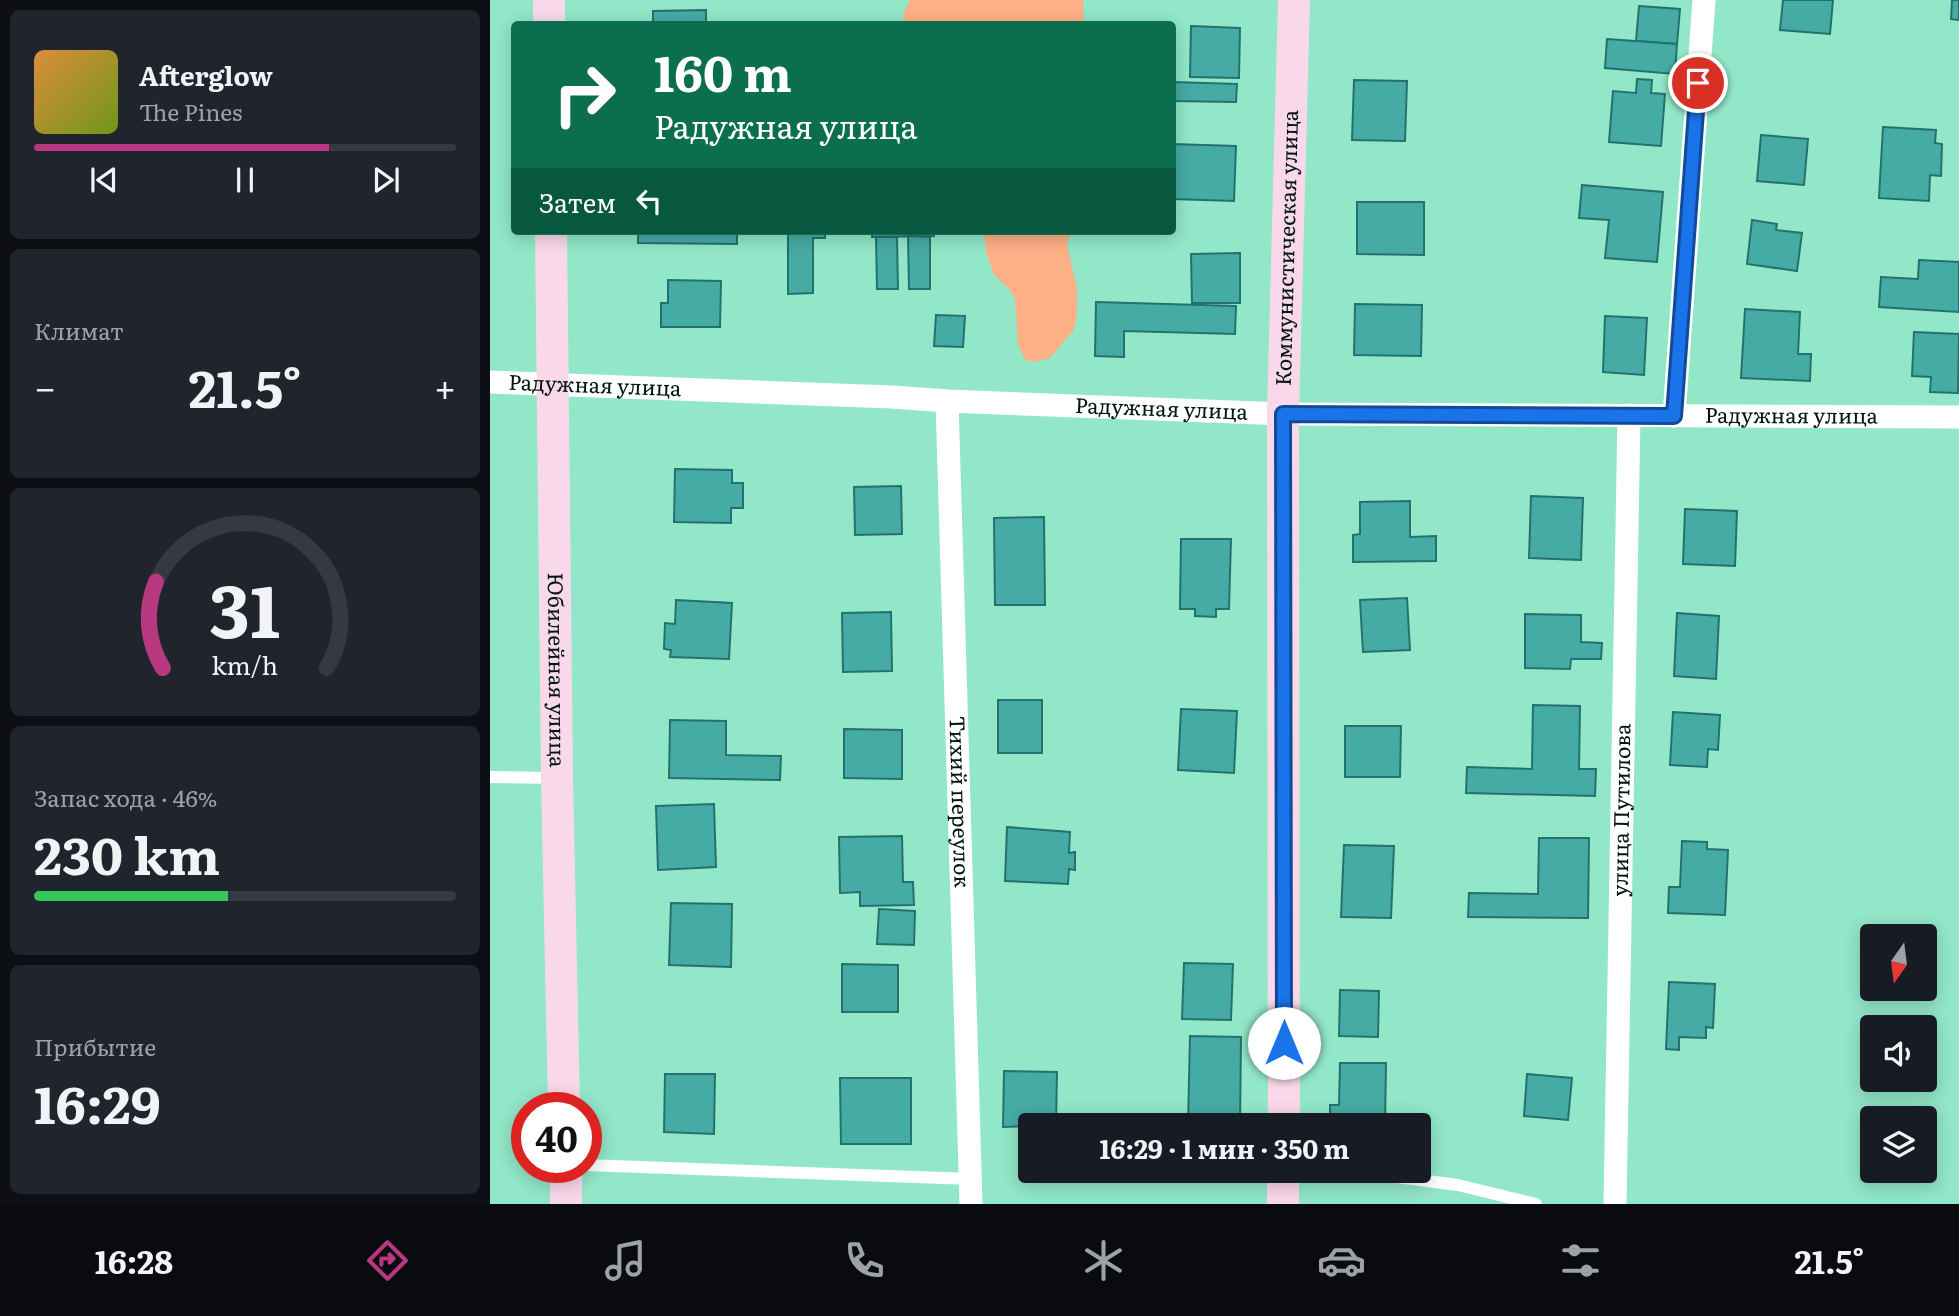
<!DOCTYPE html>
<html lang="ru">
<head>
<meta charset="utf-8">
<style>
	:root { --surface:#171b24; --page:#20242c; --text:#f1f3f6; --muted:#9ea1a6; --line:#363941; --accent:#b93882 }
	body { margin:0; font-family:Literata,serif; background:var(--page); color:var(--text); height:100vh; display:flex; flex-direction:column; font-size:26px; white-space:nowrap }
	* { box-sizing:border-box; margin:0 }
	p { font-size:23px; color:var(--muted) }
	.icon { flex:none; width:38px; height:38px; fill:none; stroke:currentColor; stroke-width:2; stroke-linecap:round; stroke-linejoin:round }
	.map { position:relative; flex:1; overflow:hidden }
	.sheet { display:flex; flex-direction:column; gap:10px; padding:10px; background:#0d0f14; width:490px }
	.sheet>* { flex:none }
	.banner { position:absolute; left:21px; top:21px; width:665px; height:214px; border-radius:7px; box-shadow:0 4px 18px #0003; background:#0b6e4f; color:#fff; overflow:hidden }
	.needle { width:46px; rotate:194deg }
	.tools { position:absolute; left:1370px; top:924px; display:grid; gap:14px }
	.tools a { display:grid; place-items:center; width:77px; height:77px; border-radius:7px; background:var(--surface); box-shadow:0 4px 18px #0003; font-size:35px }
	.speed { position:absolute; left:21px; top:1092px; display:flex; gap:14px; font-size:35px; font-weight:700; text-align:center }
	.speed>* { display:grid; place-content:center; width:91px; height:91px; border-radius:50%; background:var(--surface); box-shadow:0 4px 18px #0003; line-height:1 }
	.speed .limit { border:10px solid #d22; background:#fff; color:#111 }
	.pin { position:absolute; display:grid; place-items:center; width:60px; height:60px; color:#fff; margin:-30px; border:4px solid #fff; border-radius:50%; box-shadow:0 2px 7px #0007 }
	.me { position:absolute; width:77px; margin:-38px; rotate:0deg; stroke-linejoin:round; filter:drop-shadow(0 0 5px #0008) }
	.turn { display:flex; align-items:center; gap:24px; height:147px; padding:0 28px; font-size:32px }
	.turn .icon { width:91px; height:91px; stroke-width:2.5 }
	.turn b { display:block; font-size:49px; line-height:60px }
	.then { display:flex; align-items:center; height:66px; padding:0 28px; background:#0003; gap:14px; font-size:26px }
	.big { font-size:52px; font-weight:700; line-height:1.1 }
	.sheet .tile { flex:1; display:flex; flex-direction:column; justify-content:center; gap:10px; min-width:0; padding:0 24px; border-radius:10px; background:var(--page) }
	.sheet .dial { align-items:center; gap:0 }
	.dial svg { height:182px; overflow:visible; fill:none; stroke:var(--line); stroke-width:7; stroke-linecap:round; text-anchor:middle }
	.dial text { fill:var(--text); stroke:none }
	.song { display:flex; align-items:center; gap:21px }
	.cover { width:84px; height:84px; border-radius:10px; background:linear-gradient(135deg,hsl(30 70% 55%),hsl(80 70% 35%)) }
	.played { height:7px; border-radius:4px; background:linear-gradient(90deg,var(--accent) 70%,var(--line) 70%) }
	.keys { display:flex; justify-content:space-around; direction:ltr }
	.heat { display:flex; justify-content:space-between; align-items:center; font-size:38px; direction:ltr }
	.charge { height:10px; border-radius:5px; background:linear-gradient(90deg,#34c759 46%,var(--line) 0) }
	.trip { position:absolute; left:528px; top:1113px; width:413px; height:70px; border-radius:7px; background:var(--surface); box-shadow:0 4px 18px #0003; font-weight:700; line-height:70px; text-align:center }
	.dock { display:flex; height:112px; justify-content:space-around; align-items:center; background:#090b0e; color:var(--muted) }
	.dock .icon { width:49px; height:49px }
	.dock .current { color:var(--accent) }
	.dock b { font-size:32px; color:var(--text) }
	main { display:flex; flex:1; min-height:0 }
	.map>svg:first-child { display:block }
</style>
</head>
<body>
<main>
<section class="sheet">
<div class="tile">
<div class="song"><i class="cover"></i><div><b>Afterglow</b><p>The Pines</p></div></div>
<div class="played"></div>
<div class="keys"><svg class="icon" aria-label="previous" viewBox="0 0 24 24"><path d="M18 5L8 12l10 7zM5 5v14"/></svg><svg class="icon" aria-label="pause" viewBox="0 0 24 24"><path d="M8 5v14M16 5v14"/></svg><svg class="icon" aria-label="next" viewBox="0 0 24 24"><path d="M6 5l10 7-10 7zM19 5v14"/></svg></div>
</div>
<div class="tile"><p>Климат</p>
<div class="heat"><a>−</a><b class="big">21.5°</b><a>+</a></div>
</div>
<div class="tile dial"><svg viewBox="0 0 100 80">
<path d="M14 69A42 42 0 1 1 86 69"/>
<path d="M14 69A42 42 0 0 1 11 31" stroke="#b93882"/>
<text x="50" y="56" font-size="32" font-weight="700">31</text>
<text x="50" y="72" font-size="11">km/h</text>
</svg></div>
<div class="tile"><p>Запас хода · 46%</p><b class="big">230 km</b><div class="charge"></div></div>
<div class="tile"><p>Прибытие</p><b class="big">16:29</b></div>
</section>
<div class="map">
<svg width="1469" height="1204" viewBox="0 0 1469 1204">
	<rect width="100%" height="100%" fill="#92e7c9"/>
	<!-- green -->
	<g fill="#fdb086">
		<path d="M420,0H593L594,24H412L415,10Z"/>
		<path d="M493,231H582L577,244L587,289V313L584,330L560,358L544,362L535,360L528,345L525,299L519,289L504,275L497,255Z"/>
	</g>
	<!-- building -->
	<g fill="#47aba5" stroke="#23726d" stroke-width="2">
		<path d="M1293,0H1343L1340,34L1290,30Z"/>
		<path d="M1462,0H1469V20L1461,19Z"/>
		<path d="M1149,6L1190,9L1187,44L1146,41Z"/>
		<path d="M216,10V24H163V11Z"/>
		<path d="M701,26L750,28L749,78L700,77Z"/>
		<path d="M1117,39L1187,44L1185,74L1115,68Z"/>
		<path d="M1147,79L1162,80L1161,93L1175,94L1171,146L1119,142L1123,91L1146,93Z"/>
		<path d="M864,80L917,81L915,141L862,140Z"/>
		<path d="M682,82L747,84L746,102L682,101Z"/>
		<path d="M1393,127L1446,130L1445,143L1452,144L1451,176L1440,175L1439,201L1389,198Z"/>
		<path d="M1271,135L1318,139L1314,185L1267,181Z"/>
		<path d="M682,144L746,146L744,201L682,199Z"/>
		<path d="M1092,185L1173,192L1167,262L1115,258L1119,220L1089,218Z"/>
		<path d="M867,202H934V255L867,254Z"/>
		<path d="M1262,220L1287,224L1286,230L1312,233L1307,271L1257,264Z"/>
		<path d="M148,231H247V244L148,243Z"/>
		<path d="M298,231H335V238H323V293L298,294Z"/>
		<path d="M382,231H444V236L382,237Z"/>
		<path d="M418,236L440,237V289H419Z"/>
		<path d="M386,237H407L408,289H387Z"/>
		<path d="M750,253V303H702L701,254Z"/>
		<path d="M1429,260L1469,262V312L1389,307L1391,277L1428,279Z"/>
		<path d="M178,280L231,281L230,327H171V303H178Z"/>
		<path d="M606,302L746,306L745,334L634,331V357L605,356Z"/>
		<path d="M865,304L932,305L931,356L864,355Z"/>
		<path d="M1255,309L1310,312L1308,354H1321L1320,381L1251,378Z"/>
		<path d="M446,315L475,316L473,347L444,346Z"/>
		<path d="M1115,316L1157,318L1154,375L1113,372Z"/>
		<path d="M1424,332L1469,334L1468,393L1440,392L1441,377L1422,376Z"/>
		<path d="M185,469L242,470V483H253V508H241V523L184,522Z"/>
		<path d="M411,486L412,534L365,535L364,487Z"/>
		<path d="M1041,496L1093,498L1091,560L1039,558Z"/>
		<path d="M920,501V537L946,536V561L863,562V535L870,534V502Z"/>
		<path d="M1195,509L1247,511L1245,566L1193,564Z"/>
		<path d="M554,517L555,605H505L504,518Z"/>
		<path d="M691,539H741L739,609H726V617L705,616V609H690Z"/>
		<path d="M917,598L920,650L873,652L870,600Z"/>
		<path d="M186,600L242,603L239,659L180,657L181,650L174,649L175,623L185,624Z"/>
		<path d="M401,612L402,671L353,672L352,613Z"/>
		<path d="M1187,613L1229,616L1226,679L1184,676Z"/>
		<path d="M1035,614L1091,615V642L1112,643L1111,659H1081L1080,669L1035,668Z"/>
		<rect x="508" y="700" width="44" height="53"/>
		<path d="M1043,705L1090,706L1089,769H1106L1105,796L976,793L977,767L1042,769Z"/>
		<path d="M691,709L747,711L744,773L688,770Z"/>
		<path d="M1183,712L1230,715L1228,750L1218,749L1217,767L1180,765Z"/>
		<path d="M180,720L236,721V755L291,756L290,780L179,778Z"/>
		<path d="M855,726H911L910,777H855Z"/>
		<path d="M354,729L412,730V779L354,778Z"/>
		<path d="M224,804L226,867L168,870L166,806Z"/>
		<path d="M517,827L580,832L579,853L585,852V870L579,869L578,884L515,881Z"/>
		<path d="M412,836L413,882H423L424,905L370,906V892L350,893L349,837Z"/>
		<path d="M1049,838H1099L1098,918L978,917L979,893L1048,894Z"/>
		<path d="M1192,841L1217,842V849L1238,850L1235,915L1178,913L1179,887H1190Z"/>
		<path d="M854,845L904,846L901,918L851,917Z"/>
		<path d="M181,903L242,904L241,967L179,965Z"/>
		<path d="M389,909L425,911L424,945L387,944Z"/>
		<path d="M694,963L743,964L741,1020L692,1019Z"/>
		<path d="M352,964L408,965V1012H352Z"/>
		<path d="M1179,982L1225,984L1223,1028L1216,1027V1038L1189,1037V1050L1176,1049Z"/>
		<path d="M850,990L889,991L888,1037L849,1036Z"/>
		<path d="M700,1036L751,1037L750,1125H698Z"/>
		<path d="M850,1063H896L895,1125H840V1105H849Z"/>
		<path d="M514,1071L567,1072L566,1125L513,1127Z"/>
		<path d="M175,1074H225L224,1134L174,1132Z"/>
		<path d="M1037,1074L1082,1078L1078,1120L1034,1116Z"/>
		<path d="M350,1078H421V1144H351Z"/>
	</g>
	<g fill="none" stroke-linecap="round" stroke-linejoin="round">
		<!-- lane -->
		<g stroke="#fff" stroke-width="12">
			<path d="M0,777L67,778"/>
			<path d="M96,1165L482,1179"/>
			<path d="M861,1171L968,1185L1046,1204"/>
		</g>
		<!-- street -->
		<g stroke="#fff" stroke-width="23">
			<path id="s1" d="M0,382L402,397L457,401L793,414L1469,417"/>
			<path id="s2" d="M457,401L481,1204"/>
			<path d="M1184,416L1214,0"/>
			<path id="s3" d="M1125,1204L1139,415"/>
		</g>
		<!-- secondary -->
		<g stroke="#f9d8e9" stroke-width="32">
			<path d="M59,0V24"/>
			<path id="s4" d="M61,231L67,778L74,1108"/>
			<path id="s5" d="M794,1125L793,414L804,0"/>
			<path d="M76,1167V1204"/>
			<path d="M793,1204V1171"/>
		</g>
	</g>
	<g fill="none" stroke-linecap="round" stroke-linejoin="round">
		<!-- route casing -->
		<g stroke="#114b97" stroke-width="18">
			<path id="route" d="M794,1043L793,414L1184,416L1208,83"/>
		</g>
		<!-- route -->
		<use href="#route" stroke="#1a73e8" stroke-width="12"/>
	</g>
	<g text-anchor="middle" stroke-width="7" stroke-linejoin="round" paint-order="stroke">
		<!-- street labels -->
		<g font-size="21" fill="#00170f" stroke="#d6ffee">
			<text dy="7" stroke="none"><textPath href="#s5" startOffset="877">Коммунистическая улица</textPath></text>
			<text dy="7" stroke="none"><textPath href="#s1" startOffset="105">Радужная улица</textPath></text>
			<text dy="7" stroke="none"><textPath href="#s1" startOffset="672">Радужная улица</textPath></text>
			<text dy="7" stroke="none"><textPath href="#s1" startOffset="1302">Радужная улица</textPath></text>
			<text dy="7" stroke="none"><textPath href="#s4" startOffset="439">Юбилейная улица</textPath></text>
			<text dy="7" stroke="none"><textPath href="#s2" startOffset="401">Тихий переулок</textPath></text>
			<text dy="7" stroke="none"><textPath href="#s3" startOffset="394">улица Путилова</textPath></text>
		</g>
	</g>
</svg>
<div class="tools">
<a><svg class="needle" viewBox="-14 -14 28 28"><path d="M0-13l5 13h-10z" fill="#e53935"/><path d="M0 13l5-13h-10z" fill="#9ea1a6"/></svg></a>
<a><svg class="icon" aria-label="sound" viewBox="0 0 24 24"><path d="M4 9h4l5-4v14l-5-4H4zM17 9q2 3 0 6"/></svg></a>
<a><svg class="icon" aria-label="layers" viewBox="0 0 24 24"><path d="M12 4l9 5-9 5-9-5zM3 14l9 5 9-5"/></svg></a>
</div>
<div class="speed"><div class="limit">40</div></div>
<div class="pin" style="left:1208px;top:83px;background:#d93025"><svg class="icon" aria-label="arrive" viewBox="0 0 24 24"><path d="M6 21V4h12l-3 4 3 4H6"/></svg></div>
<svg class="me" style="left:794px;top:1043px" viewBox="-20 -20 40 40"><circle r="19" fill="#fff"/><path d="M0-13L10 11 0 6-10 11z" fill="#1a73e8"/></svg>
<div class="trip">16:29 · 1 мин · 350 m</div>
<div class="banner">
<div class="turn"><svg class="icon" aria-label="right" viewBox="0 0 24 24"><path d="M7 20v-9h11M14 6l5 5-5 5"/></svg><div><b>160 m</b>Радужная улица</div></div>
<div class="then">Затем<svg class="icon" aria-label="left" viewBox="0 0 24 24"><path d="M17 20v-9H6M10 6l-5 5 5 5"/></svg></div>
</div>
</div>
</main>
<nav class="dock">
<b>16:28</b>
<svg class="icon current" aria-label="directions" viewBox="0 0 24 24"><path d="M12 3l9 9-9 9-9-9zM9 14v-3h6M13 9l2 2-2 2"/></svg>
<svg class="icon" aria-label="music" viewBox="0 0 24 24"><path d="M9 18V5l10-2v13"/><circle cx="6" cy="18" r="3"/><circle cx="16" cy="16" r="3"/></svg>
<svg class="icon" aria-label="phone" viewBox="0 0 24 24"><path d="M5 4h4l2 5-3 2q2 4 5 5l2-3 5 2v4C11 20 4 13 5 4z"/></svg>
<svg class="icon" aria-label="climate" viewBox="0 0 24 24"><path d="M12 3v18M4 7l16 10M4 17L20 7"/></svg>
<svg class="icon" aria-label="car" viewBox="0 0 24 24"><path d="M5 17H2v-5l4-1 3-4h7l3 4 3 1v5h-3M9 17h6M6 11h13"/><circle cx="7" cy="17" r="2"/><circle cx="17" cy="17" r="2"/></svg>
<svg class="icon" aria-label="filters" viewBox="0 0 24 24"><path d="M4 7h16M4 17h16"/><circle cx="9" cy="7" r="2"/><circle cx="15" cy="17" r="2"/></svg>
<b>21.5°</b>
</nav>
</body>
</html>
